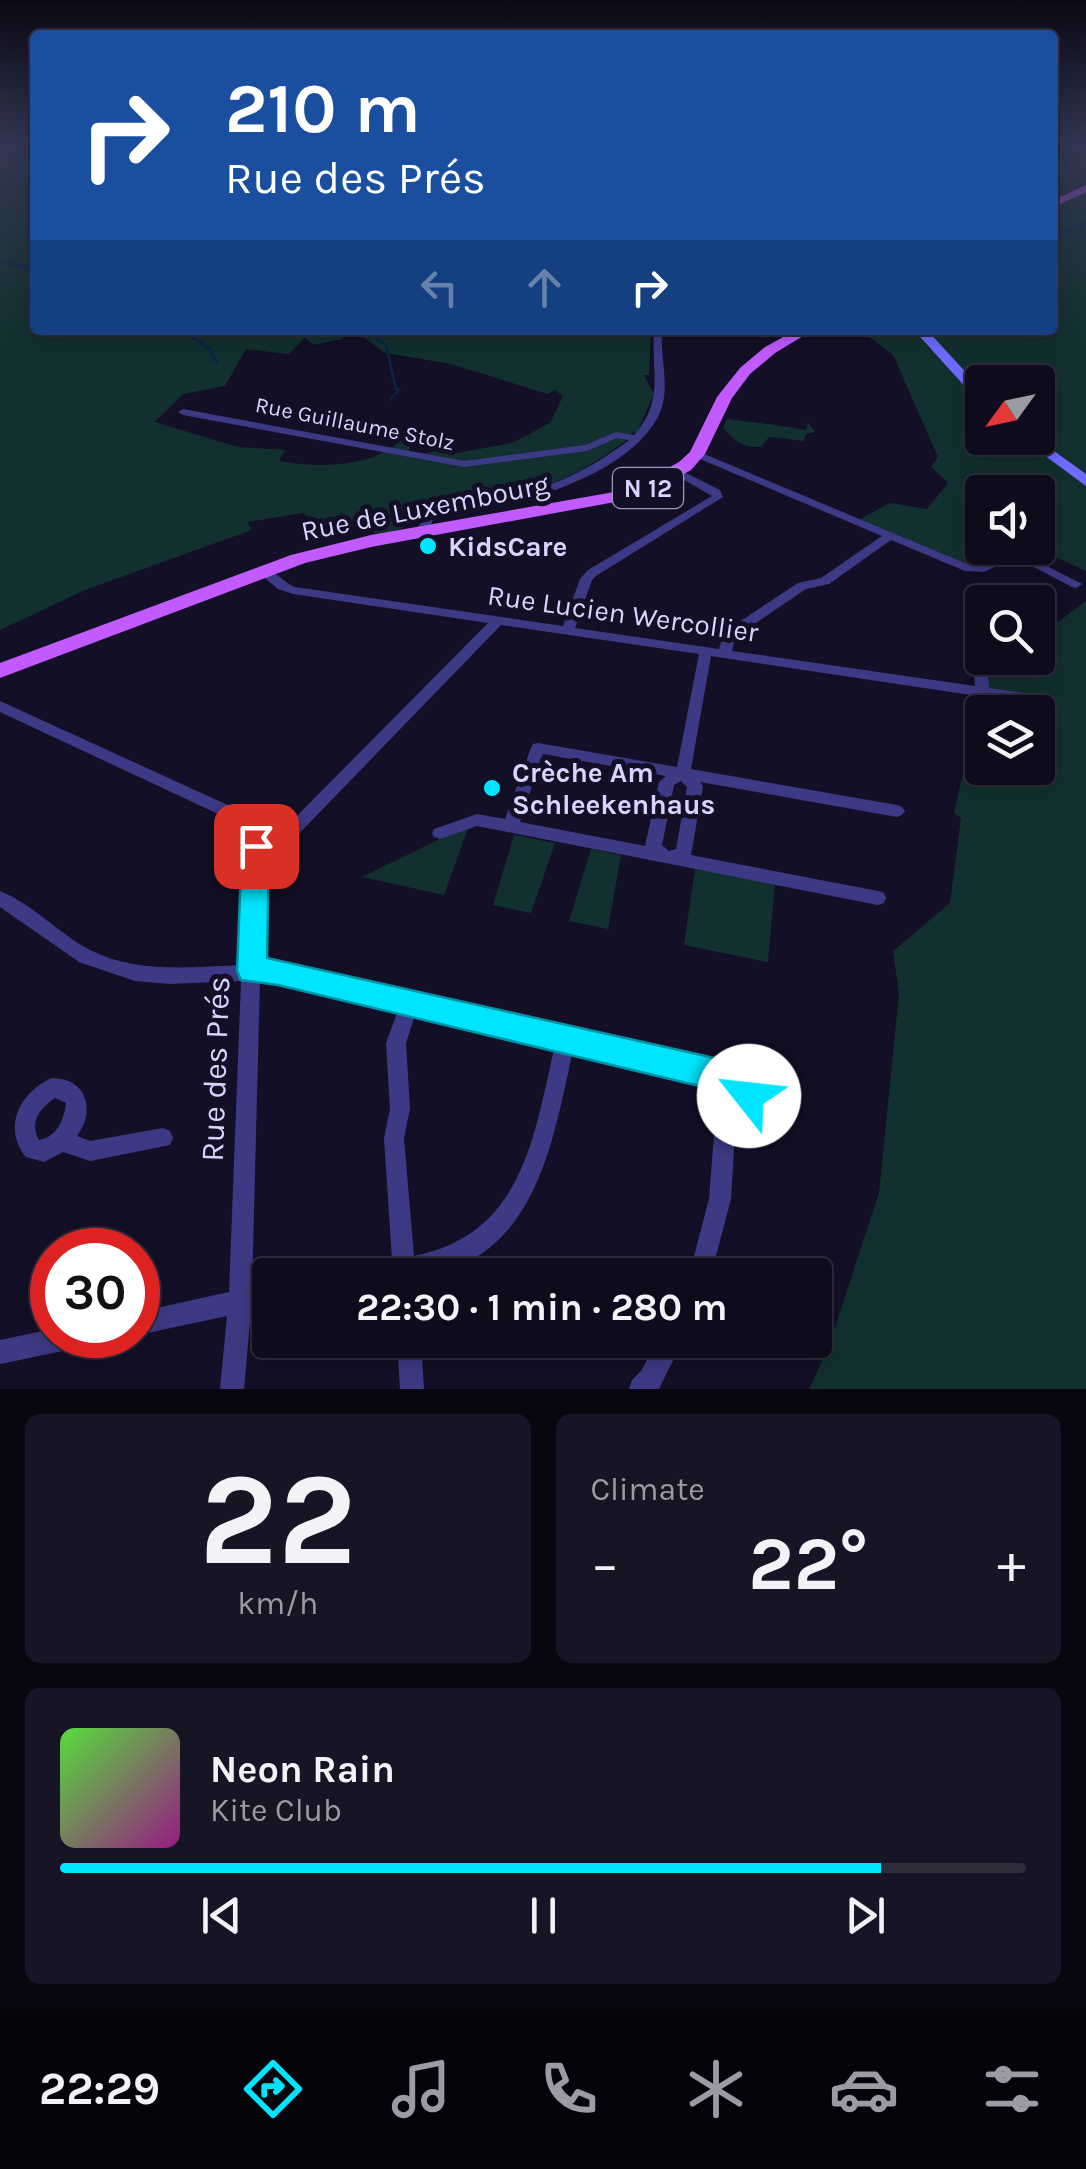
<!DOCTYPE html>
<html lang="en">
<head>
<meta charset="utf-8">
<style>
	:root { --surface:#0e0b1c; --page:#171425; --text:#f1f3f6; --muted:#9b9ba3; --line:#2e2b3b; --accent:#00e5ff }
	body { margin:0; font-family:Karla,sans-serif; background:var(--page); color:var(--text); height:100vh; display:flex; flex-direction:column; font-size:38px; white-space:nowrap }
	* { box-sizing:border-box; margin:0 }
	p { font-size:32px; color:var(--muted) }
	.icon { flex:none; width:55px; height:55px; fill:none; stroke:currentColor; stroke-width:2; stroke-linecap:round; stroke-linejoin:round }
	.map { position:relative; height:1389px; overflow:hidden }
	.details { display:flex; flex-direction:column; gap:25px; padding:25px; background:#08060f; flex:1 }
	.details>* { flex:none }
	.banner { position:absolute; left:30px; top:30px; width:1028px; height:305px; border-radius:10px; box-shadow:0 5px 25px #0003,0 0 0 2px var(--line); background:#1a4fa0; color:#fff; overflow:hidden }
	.needle { width:65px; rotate:237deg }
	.controls { position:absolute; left:965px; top:365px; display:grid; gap:20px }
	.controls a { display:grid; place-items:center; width:90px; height:90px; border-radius:10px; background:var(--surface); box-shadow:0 5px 25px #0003,0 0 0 2px var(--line); font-size:50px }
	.speed { position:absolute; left:30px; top:1228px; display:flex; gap:20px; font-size:50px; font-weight:700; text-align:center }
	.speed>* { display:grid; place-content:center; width:130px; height:130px; border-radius:50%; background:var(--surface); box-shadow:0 5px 25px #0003,0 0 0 2px var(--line); line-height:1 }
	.speed .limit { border:15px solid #d22; background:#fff; color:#111 }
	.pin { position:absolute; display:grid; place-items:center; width:85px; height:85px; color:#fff; margin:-42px; border-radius:20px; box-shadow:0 5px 15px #0006 }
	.me { position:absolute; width:110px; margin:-55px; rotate:299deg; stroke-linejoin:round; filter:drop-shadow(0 0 8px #0008) }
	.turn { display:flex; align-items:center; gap:35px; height:210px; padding:0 30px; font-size:45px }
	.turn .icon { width:130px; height:130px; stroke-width:2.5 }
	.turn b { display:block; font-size:70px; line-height:85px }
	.lanes { display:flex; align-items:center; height:95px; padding:0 30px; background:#0003; justify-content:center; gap:50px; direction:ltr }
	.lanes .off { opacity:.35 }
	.big { font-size:75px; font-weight:700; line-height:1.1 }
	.details .card { flex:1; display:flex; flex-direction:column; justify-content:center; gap:15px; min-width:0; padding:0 35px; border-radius:15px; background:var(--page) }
	.details .dial { align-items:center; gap:0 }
	.dial b { font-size:130px; line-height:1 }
	.song { display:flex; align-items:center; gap:30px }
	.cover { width:120px; height:120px; border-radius:15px; background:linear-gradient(135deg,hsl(110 70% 55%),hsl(310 70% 35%)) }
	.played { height:10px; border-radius:5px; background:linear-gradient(90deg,var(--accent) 85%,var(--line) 85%) }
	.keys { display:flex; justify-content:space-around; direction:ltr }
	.heat { display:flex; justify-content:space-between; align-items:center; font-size:55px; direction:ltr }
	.details .tiles { flex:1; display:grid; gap:25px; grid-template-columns:1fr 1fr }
	.card:last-child { grid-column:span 2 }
	.trip { position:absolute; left:252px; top:1258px; width:580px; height:100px; border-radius:10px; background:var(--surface); box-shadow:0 5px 25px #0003,0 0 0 2px var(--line); font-weight:700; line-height:100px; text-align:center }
	.menu { display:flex; height:160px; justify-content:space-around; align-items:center; background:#06040b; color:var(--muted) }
	.menu .icon { width:70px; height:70px }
	.menu .active { color:var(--accent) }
	.menu b { font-size:45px; color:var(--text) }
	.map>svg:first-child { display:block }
</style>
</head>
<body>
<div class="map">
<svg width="1086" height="1389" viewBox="0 0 1086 1389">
	<rect width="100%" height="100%" fill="#130f26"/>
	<!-- green -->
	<g fill="#12302f" fill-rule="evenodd">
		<path d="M0,149H35V330H334L342,335L343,339L314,345L305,338L289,354L246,349L225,386L183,394L155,422L238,447L285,450L279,461C317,468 370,468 400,441L410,442L409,453L417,456L449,447L457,453L512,443L550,423L563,396L555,390L548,394L451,364L385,353L354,330H651L649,375H644L654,394L637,432L625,435L628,439C589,468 551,489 503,498C483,501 462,501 442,504C421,508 414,524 396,531C371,540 372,526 353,524C331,521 321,527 303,513L247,522L252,530L85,590L0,630Z"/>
		<path d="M1053,149H1086V571L1036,548L1038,492H982V548H998L1003,554L978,567L967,565L860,519L890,503L927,509L948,483L931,467L938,457L893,355L864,333L851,335L836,330H1052ZM982,382H1038V438H982Z"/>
		<path d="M727,419C754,422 783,426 806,430L808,422L815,432L806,434L804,441L769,437L761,447C742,448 735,441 723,428Z"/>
		<path d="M1086,601V1389H809L828,1348L879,1193L899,994L893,951L950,903L961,818L954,813L987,668L1000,658H1038V637ZM982,712H1038V768H982Z"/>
		<path d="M468,828L444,895L362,877L458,830Z"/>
		<path d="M514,835L555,843L531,913L493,905Z"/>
		<path d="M591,849L621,855L608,929L569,921Z"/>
		<path d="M695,869L775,884L768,962L684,945Z"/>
	</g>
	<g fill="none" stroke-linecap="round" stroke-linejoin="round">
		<!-- stream -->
		<g stroke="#0c2248" stroke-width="2.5">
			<path d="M1052,236L1086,223"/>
			<path d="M1,262L35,268"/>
			<path d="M190,330V335L210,349L217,363"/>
			<path d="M364,330L386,345L396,389H400L391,399"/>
		</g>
		<!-- minor -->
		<g fill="#3d3a85" fill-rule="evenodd">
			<path d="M654,330H662C660,354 669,384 662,407C644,462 553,495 502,505C482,509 461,507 441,514L433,520L426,534L422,535L416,532C421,522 425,513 435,508C456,499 482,503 504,499C549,489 593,468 629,440L617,438L587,451L464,467L183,415L178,412L183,409L464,461L585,445L616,432L634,435C665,401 651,371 654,330Z"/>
			<path d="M697,451L967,564L979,565L1015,550L1082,584L1076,588L1072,587L1015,557L984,572L965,571L891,540L829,584L806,589L735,637L732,651L975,686L973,663L982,654V658H991L987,664L989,688L1045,696L1052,701L1045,706L711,656L691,769L897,805L902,807L905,811L902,815L897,817L700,782L703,786L691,855L878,891L884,893L886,898L884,903L878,905L477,826L440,839L434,837L432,833L434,829L477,814L505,819L531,748L533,744L538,743L677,767L699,654L501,625L288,845L263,851L260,964L278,963L728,1067C738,1072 745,1083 755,1087C768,1093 784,1092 797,1097L800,1104L797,1111C780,1116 750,1109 737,1098L731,1199L711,1275H689L709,1199L718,1084L573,1050C554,1136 538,1250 435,1274C411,1279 382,1275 358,1275L361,1267L392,1260L384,1138L390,1109L386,1043L399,1008L278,979L260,980L252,1287L270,1284V1306L251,1311L244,1389H220L227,1316L138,1335V1312L229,1292L241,981L169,984L135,981L79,962L0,907V891C33,904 59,934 90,950C138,974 191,967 242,965L247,847L231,820L0,712V701L243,812L259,839L277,836L488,623L293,594L278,589L259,573L257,570L259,567C272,566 282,582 295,587L563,626L580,579L588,570L712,496L674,474V470L678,469L720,490L723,497L596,576L592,580L575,628L719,649L724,632L798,583L821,578L882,536L693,456V452ZM543,754L666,776L659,782L645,846L520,822ZM681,781L687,787L676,849L669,851L662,845L674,785ZM416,1012L555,1045C534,1136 523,1235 414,1256L404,1138L410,1109L406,1043Z"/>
			<path d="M52,1078C87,1078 96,1111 77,1136L90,1141L163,1128L170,1131L173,1138L170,1145L90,1161L63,1152L44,1162L26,1157C2,1127 20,1092 52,1078ZM55,1098L66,1103C64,1120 57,1137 39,1140C29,1122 40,1108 55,1098Z"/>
			<path d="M52,1329V1335H94L90,1343L82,1347L0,1364V1340Z"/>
			<path d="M397,1340H421L424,1389H400Z"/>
			<path d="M658,1340H683L659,1389H629L632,1380L641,1371Z"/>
		</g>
		<!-- secondary -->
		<g fill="#6f6bff" fill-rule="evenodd">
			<path d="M914,330H927L982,390V401L977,400Z"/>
			<path d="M1021,438H1036L1086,474V486Z"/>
		</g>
		<!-- primary -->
		<g fill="#c25bff" fill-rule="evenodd">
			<path d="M1086,185V192L1052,208V201Z"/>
			<path d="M796,330H813L775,353L750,374L732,398L705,454L691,470L642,497L371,547L305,563L0,678V663L291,555L371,535L631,489L679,462L690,452L717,397L740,368L765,347Z"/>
		</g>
	</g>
	<!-- sky -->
	<linearGradient id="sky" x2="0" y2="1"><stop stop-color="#0a0815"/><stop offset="0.43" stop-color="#333752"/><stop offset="1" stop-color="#333752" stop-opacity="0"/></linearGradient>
	<rect width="1086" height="343" fill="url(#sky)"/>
	<!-- route -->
	<path fill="#00e5ff" stroke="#0095a6" stroke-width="2.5" d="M256,836L265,839L269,846L267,958L728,1061L760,1084L765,1096L760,1107L749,1112L720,1091L278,985L241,980L237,971L242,846L246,839Z"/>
	<!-- markers -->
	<g fill="#00e5ff" stroke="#130f26" stroke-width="4">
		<circle cx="428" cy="546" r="10"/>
		<circle cx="492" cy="788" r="10"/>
	</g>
	<g text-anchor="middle" stroke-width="10" stroke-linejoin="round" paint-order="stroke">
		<!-- far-street labels -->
		<g font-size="22" fill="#d9d4ff" stroke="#130f26">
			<text transform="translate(355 423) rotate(11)" y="8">Rue Guillaume Stolz</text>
		</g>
		<!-- shield labels -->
		<rect fill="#130f26" stroke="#9e99be" stroke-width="2.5" x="613" y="468" width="70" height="40" rx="8"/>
		<g font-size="25" font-weight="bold" fill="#d9d4ff">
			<text x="648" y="497">N 12</text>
		</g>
		<!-- street labels -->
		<g font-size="28" fill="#d9d4ff" stroke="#130f26">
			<text transform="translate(425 507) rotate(-11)" y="10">Rue de Luxembourg</text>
			<text transform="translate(623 613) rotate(8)" y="10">Rue Lucien Wercollier</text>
		</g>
		<!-- poi labels -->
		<g font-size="28" font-weight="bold" fill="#d9d4ff" stroke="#130f26" text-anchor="start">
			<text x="448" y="556">KidsCare</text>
			<text x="512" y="782">Crèche Am<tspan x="512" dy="32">Schleekenhaus</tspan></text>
		</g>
		<!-- near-street labels -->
		<g font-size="32" fill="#d9d4ff" stroke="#130f26">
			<text transform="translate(215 1069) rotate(-88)" y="11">Rue des Prés</text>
		</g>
	</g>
</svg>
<div class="controls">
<a><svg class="needle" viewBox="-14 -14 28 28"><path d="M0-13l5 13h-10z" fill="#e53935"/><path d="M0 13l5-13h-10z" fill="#9b9ba3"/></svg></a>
<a><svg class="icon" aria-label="sound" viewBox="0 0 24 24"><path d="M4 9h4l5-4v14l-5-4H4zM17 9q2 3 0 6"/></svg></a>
<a><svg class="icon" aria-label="search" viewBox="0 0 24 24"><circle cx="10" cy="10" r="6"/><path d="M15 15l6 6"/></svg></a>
<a><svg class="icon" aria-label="layers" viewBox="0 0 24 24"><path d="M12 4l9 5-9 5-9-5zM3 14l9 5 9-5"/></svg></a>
</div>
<div class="speed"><div class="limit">30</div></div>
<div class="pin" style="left:256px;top:846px;background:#d93025"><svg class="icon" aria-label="arrive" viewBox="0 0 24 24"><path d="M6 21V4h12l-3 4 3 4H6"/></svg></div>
<svg class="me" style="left:749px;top:1096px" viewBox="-20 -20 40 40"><circle r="19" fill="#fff"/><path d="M0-13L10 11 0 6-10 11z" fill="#00e5ff"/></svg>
<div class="trip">22:30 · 1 min · 280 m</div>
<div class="banner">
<div class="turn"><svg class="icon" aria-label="right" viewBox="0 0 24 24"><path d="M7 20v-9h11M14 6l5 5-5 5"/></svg><div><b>210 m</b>Rue des Prés</div></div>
<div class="lanes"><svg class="icon off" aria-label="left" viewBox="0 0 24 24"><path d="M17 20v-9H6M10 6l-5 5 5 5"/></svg><svg class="icon off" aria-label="ahead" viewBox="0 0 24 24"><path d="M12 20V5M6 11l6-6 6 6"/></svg><svg class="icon" aria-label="right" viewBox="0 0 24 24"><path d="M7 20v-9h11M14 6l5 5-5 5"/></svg></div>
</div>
</div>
<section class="details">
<div class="tiles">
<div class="card dial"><b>22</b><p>km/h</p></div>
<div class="card"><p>Climate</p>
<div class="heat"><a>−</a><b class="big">22°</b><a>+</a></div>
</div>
<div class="card">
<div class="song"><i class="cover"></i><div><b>Neon Rain</b><p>Kite Club</p></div></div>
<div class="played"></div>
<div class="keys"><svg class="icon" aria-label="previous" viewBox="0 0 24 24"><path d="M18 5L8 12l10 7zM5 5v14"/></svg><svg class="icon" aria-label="pause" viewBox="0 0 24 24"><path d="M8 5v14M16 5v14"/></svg><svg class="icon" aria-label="next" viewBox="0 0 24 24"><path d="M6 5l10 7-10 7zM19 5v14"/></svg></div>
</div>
</div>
</section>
<nav class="menu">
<b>22:29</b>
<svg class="icon active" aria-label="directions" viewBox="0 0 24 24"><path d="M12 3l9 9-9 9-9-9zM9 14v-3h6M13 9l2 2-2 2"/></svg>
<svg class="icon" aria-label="music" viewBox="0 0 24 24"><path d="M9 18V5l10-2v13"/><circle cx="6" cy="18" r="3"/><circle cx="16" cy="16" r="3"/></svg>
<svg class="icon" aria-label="phone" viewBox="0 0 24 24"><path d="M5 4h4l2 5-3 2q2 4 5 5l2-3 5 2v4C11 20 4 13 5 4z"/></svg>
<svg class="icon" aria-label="climate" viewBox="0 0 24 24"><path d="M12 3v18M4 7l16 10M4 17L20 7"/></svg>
<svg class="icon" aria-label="car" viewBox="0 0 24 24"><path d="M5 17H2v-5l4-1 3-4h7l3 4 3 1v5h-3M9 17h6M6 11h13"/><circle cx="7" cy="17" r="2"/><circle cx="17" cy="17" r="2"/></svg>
<svg class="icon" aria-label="filters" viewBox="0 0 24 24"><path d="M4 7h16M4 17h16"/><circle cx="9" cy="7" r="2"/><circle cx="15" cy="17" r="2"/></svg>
</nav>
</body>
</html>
